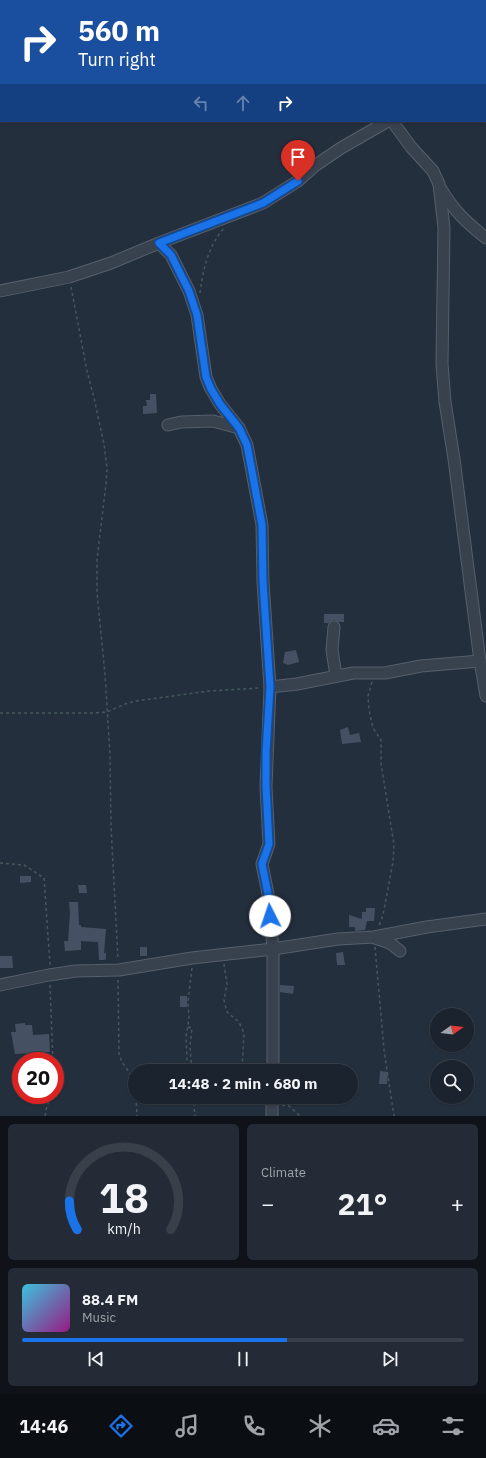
<!DOCTYPE html>
<html lang="en">
<head>
<meta charset="utf-8">
<style>
	:root { --surface:#1b232e; --page:#242b36; --text:#f1f3f6; --muted:#a0a4aa; --line:#39404a; --accent:#1a73e8 }
	body { margin:0; font-family:"IBM Plex Sans",sans-serif; background:var(--page); color:var(--text); height:100vh; display:flex; flex-direction:column; font-size:15px; white-space:nowrap }
	* { box-sizing:border-box; margin:0 }
	p { font-size:13px; color:var(--muted) }
	.icon { flex:none; width:22px; height:22px; fill:none; stroke:currentColor; stroke-width:2; stroke-linecap:round; stroke-linejoin:round }
	.map { position:relative; height:1116px; overflow:hidden }
	.side { display:flex; flex-direction:column; gap:8px; padding:8px; background:#0f1319; flex:1 }
	.side>* { flex:none }
	.top-card { position:absolute; left:0px; top:0px; width:486px; height:122px; box-shadow:0 1px 3px #0004,0 0 0 1px var(--line); background:#1a4fa0; color:#fff; overflow:hidden }
	.needle { width:26px; rotate:76deg }
	.tools { position:absolute; left:430px; top:1008px; display:grid; gap:8px }
	.tools a { display:grid; place-items:center; width:44px; height:44px; border-radius:50%; background:var(--surface); box-shadow:0 1px 3px #0004,0 0 0 1px var(--line); font-size:20px }
	.speed { position:absolute; left:12px; top:1052px; display:flex; gap:8px; font-size:20px; font-weight:700; text-align:center }
	.speed>* { display:grid; place-content:center; width:52px; height:52px; border-radius:50%; background:var(--surface); box-shadow:0 1px 3px #0004,0 0 0 1px var(--line); line-height:1 }
	.speed .limit { border:6px solid #d22; background:#fff; color:#111 }
	.pin { position:absolute; display:grid; place-items:center; width:34px; height:34px; color:#fff; margin:-41px -17px; border-radius:50% 50% 50% 0; rotate:-45deg; box-shadow:0 0 4px #0007 }
	.pin .icon { rotate:45deg }
	.me { position:absolute; width:44px; margin:-22px; rotate:356deg; stroke-linejoin:round; filter:drop-shadow(0 0 3px #0008) }
	.turn { display:flex; align-items:center; gap:14px; height:84px; padding:0 12px; font-size:18px }
	.turn .icon { width:52px; height:52px; stroke-width:2.5 }
	.turn b { display:block; font-size:28px; line-height:34px }
	.lanes { display:flex; align-items:center; height:38px; padding:0 12px; background:#0003; justify-content:center; gap:20px; direction:ltr }
	.lanes .off { opacity:.35 }
	.big { font-size:30px; font-weight:700; line-height:1.1 }
	.side .tile { flex:1; display:flex; flex-direction:column; justify-content:center; gap:6px; min-width:0; padding:0 14px; border-radius:6px; background:var(--page) }
	.side .dial { align-items:center; gap:0 }
	.dial svg { height:104px; overflow:visible; fill:none; stroke:var(--line); stroke-width:7; stroke-linecap:round; text-anchor:middle }
	.dial text { fill:var(--text); stroke:none }
	.song { display:flex; align-items:center; gap:12px }
	.cover { width:48px; height:48px; border-radius:6px; background:linear-gradient(135deg,hsl(190 70% 55%),hsl(310 70% 35%)) }
	.played { height:4px; border-radius:2px; background:linear-gradient(90deg,var(--accent) 60%,var(--line) 60%) }
	.keys { display:flex; justify-content:space-around; direction:ltr }
	.heat { display:flex; justify-content:space-between; align-items:center; font-size:22px; direction:ltr }
	.side .tiles { flex:1; display:grid; gap:8px; grid-template-columns:1fr 1fr }
	.tile:last-child { grid-column:span 2 }
	.trip { position:absolute; left:128px; top:1064px; width:230px; height:40px; border-radius:20px; background:var(--surface); box-shadow:0 1px 3px #0004,0 0 0 1px var(--line); font-weight:700; line-height:40px; text-align:center }
	.tab-bar { display:flex; height:64px; justify-content:space-around; align-items:center; background:#0b0e12; color:var(--muted) }
	.tab-bar .icon { width:28px; height:28px }
	.tab-bar .selected { color:var(--accent) }
	.tab-bar b { font-size:18px; color:var(--text) }
	.map>svg:first-child { display:block }
</style>
</head>
<body>
<div class="map">
<svg width="486" height="1116" viewBox="0 0 486 1116">
	<rect width="100%" height="100%" fill="#242f3e"/>
	<!-- building -->
	<g fill="#455162">
		<path d="M150,394H156L157,413L143,414V406H147L146,400H150Z"/>
		<path d="M324,614H344V622H339L334,620L328,623H324Z"/>
		<path d="M296,650L299,662L288,665L283,663L285,652Z"/>
		<path d="M348,727L350,735L359,733L361,742L342,744L340,730Z"/>
		<path d="M20,876H31V882L20,883Z"/>
		<path d="M78,885H86L87,893H79Z"/>
		<path d="M69,902H78L79,925H81V927L106,929L104,953H106V959L104,960H99L98,942L81,941V950L65,951L64,941H68L70,914Z"/>
		<path d="M366,908H375L374,921H367L365,930L355,931V927H349V915L362,919V912H366Z"/>
		<rect x="140" y="947" width="7" height="9"/>
		<path d="M343,952L345,965H337L336,953Z"/>
		<path d="M0,956H12L13,968H0Z"/>
		<path d="M280,985L294,986L293,994L280,992Z"/>
		<rect x="180" y="996" width="7" height="11"/>
		<path d="M25,1023V1025H32L33,1035L49,1034L50,1052L15,1054L11,1032H16L15,1024Z"/>
		<path d="M380,1071L388,1072L387,1084H379Z"/>
	</g>
	<g fill="none" stroke-linecap="round" stroke-linejoin="round">
		<!-- minor casing -->
		<g stroke="#565f6c" stroke-width="13">
			<g id="minor">
				<path d="M335,0V1"/>
				<path d="M392,121L411,147L433,171L439,184L444,228L442,364L445,402L454,459L480,661L486,696"/>
				<path d="M441,189C454,211 466,222 486,238"/>
				<path d="M159,243L263,203L298,181L316,165L341,148L388,121"/>
				<path d="M0,291L69,277L111,263L159,243L171,255L189,291L197,315L206,377L211,389L220,404L239,428L247,445L262,525L263,582L270,687L266,787L269,844L262,864L268,894L273,949V1071"/>
				<path d="M168,425L181,422L213,421L239,428"/>
				<path d="M334,627L332,650L336,676"/>
				<path d="M270,687L297,684L353,673H385L421,666L480,661"/>
				<path d="M375,938L390,943L400,951"/>
				<path d="M0,985L49,975L76,971L119,970L192,958L273,949L338,939L374,937L427,927L486,919"/>
				<path d="M272,1116V1097"/>
			</g>
		</g>
		<!-- path -->
		<g stroke="#44595c" stroke-width="1.5" stroke-dasharray="3 3" stroke-linecap="butt">
			<path d="M71,287L87,371L94,398L104,444L107,468L106,484L97,559V593L105,674L110,755L111,826L118,960"/>
			<path d="M200,293C203,269 208,247 224,228"/>
			<path d="M372,682L368,696L369,710L373,728L381,740V763L394,845L393,862L383,915L379,926"/>
			<path d="M0,713H92L107,712L125,704L136,701L209,691L260,688"/>
			<path d="M0,863L24,865L44,878L50,965"/>
			<path d="M375,947L384,1050L394,1116"/>
			<path d="M224,964L227,984L224,1000L227,1012L239,1022L244,1033L242,1071"/>
			<path d="M118,980L119,1054L122,1062L135,1081"/>
			<path d="M50,985L53,1061"/>
			<path d="M188,1027L192,1028L190,1046L192,1071"/>
			<path d="M181,1071L187,1059L186,1037L189,1019L188,1002L192,968"/>
			<path d="M136,1097L137,1116"/>
			<path d="M193,1097L195,1116"/>
			<path d="M251,1097L253,1101L262,1104"/>
			<path d="M282,1105L289,1106L300,1116"/>
			<path d="M45,1116L47,1106L52,1095"/>
		</g>
		<!-- minor -->
		<use href="#minor" stroke="#38414e" stroke-width="11"/>
	</g>
	<g fill="none" stroke-linecap="round" stroke-linejoin="round">
		<!-- route casing -->
		<g stroke="#114b97" stroke-width="10">
			<path id="route" d="M270,916L268,894L262,864L269,844L266,787V752L270,687L263,582L262,525L247,445L239,428L220,404L211,389L206,377L197,315L189,291L171,255L159,243L263,203L298,181"/>
		</g>
		<!-- route -->
		<use href="#route" stroke="#1a73e8" stroke-width="7"/>
	</g>
</svg>
<div class="tools">
<a><svg class="needle" viewBox="-14 -14 28 28"><path d="M0-13l5 13h-10z" fill="#e53935"/><path d="M0 13l5-13h-10z" fill="#a0a4aa"/></svg></a>
<a><svg class="icon" aria-label="search" viewBox="0 0 24 24"><circle cx="10" cy="10" r="6"/><path d="M15 15l6 6"/></svg></a>
</div>
<div class="speed"><div class="limit">20</div></div>
<div class="pin" style="left:298px;top:181px;background:#d93025"><svg class="icon" aria-label="arrive" viewBox="0 0 24 24"><path d="M6 21V4h12l-3 4 3 4H6"/></svg></div>
<svg class="me" style="left:270px;top:916px" viewBox="-20 -20 40 40"><circle r="19" fill="#fff"/><path d="M0-13L10 11 0 6-10 11z" fill="#1a73e8"/></svg>
<div class="trip">14:48 · 2 min · 680 m</div>
<div class="top-card">
<div class="turn"><svg class="icon" aria-label="right" viewBox="0 0 24 24"><path d="M7 20v-9h11M14 6l5 5-5 5"/></svg><div><b>560 m</b>Turn right</div></div>
<div class="lanes"><svg class="icon off" aria-label="left" viewBox="0 0 24 24"><path d="M17 20v-9H6M10 6l-5 5 5 5"/></svg><svg class="icon off" aria-label="ahead" viewBox="0 0 24 24"><path d="M12 20V5M6 11l6-6 6 6"/></svg><svg class="icon" aria-label="right" viewBox="0 0 24 24"><path d="M7 20v-9h11M14 6l5 5-5 5"/></svg></div>
</div>
</div>
<section class="side">
<div class="tiles">
<div class="tile dial"><svg viewBox="0 0 100 80">
<path d="M14 69A42 42 0 1 1 86 69"/>
<path d="M14 69A42 42 0 0 1 8 47" stroke="#1a73e8"/>
<text x="50" y="56" font-size="32" font-weight="700">18</text>
<text x="50" y="72" font-size="11">km/h</text>
</svg></div>
<div class="tile"><p>Climate</p>
<div class="heat"><a>−</a><b class="big">21°</b><a>+</a></div>
</div>
<div class="tile">
<div class="song"><i class="cover"></i><div><b>88.4 FM</b><p>Music</p></div></div>
<div class="played"></div>
<div class="keys"><svg class="icon" aria-label="previous" viewBox="0 0 24 24"><path d="M18 5L8 12l10 7zM5 5v14"/></svg><svg class="icon" aria-label="pause" viewBox="0 0 24 24"><path d="M8 5v14M16 5v14"/></svg><svg class="icon" aria-label="next" viewBox="0 0 24 24"><path d="M6 5l10 7-10 7zM19 5v14"/></svg></div>
</div>
</div>
</section>
<nav class="tab-bar">
<b>14:46</b>
<svg class="icon selected" aria-label="directions" viewBox="0 0 24 24"><path d="M12 3l9 9-9 9-9-9zM9 14v-3h6M13 9l2 2-2 2"/></svg>
<svg class="icon" aria-label="music" viewBox="0 0 24 24"><path d="M9 18V5l10-2v13"/><circle cx="6" cy="18" r="3"/><circle cx="16" cy="16" r="3"/></svg>
<svg class="icon" aria-label="phone" viewBox="0 0 24 24"><path d="M5 4h4l2 5-3 2q2 4 5 5l2-3 5 2v4C11 20 4 13 5 4z"/></svg>
<svg class="icon" aria-label="climate" viewBox="0 0 24 24"><path d="M12 3v18M4 7l16 10M4 17L20 7"/></svg>
<svg class="icon" aria-label="car" viewBox="0 0 24 24"><path d="M5 17H2v-5l4-1 3-4h7l3 4 3 1v5h-3M9 17h6M6 11h13"/><circle cx="7" cy="17" r="2"/><circle cx="17" cy="17" r="2"/></svg>
<svg class="icon" aria-label="filters" viewBox="0 0 24 24"><path d="M4 7h16M4 17h16"/><circle cx="9" cy="7" r="2"/><circle cx="15" cy="17" r="2"/></svg>
</nav>
</body>
</html>
